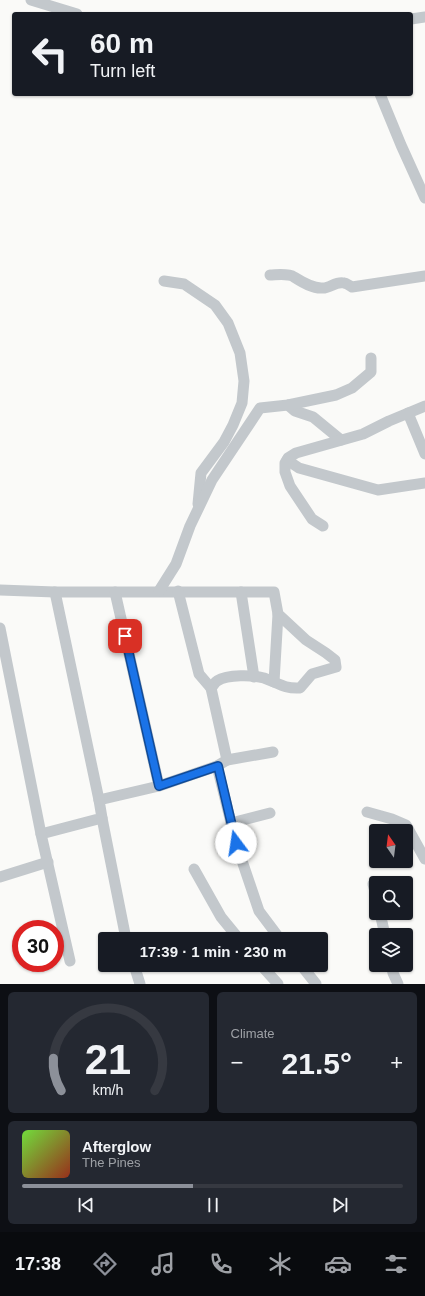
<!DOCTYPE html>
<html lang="en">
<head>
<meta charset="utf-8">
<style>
	:root { --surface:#171b24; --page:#242831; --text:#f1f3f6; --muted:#9ea1a6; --line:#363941; --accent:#8c9099 }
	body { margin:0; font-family:Helvetica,sans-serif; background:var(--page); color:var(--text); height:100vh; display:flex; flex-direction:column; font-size:15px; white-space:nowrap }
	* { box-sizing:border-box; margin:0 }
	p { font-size:13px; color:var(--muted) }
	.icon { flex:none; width:22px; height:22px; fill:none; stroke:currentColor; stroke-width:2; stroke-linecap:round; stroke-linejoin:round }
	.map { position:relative; height:984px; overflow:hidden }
	.details { display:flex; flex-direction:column; gap:8px; padding:8px; background:#0d0f14; flex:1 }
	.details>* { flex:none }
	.top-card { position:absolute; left:12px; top:12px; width:401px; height:84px; border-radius:4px; box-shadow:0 1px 3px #0004; background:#171b24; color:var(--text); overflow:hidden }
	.needle { width:26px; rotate:346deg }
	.buttons { position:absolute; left:369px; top:824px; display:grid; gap:8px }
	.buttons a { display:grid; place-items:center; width:44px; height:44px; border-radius:4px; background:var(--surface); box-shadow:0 1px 3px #0004; font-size:20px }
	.speed { position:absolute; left:12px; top:920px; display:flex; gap:8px; font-size:20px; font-weight:700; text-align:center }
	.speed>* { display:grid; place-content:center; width:52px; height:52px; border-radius:50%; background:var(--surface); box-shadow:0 1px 3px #0004; line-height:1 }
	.speed .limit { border:6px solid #d22; background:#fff; color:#111 }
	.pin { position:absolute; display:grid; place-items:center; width:34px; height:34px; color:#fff; margin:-17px; border-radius:8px; box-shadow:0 2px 6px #0006 }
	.me { position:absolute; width:44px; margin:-22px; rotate:346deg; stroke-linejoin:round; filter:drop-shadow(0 0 3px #0008) }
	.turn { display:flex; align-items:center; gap:14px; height:84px; padding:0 12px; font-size:18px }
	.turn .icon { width:52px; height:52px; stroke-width:2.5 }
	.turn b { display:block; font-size:28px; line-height:34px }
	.big { font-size:30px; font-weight:600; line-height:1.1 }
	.details .widget { flex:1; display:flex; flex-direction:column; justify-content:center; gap:6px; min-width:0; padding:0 14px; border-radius:6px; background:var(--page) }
	.details .dial { align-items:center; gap:0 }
	.dial svg { height:104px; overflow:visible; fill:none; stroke:var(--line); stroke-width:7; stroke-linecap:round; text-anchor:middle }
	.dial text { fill:var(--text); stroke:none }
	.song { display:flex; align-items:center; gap:12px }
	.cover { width:48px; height:48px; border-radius:6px; background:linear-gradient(135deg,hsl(100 70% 55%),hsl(10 70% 35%)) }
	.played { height:4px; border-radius:2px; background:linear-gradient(90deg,var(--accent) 45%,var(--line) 45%) }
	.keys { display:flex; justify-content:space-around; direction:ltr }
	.heat { display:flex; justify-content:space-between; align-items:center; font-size:22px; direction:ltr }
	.details .tiles { flex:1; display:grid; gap:8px; grid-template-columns:1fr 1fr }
	.widget:last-child { grid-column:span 2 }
	.trip { position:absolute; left:98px; top:932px; width:230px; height:40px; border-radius:4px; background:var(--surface); box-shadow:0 1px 3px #0004; font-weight:600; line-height:40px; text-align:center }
	.menu { display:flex; height:64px; justify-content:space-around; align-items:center; background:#090b0e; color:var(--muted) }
	.menu .icon { width:28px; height:28px }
	.menu .selected { color:var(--accent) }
	.menu b { font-size:18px; color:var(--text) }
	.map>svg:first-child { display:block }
</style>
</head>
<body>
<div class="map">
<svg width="425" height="984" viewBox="0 0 425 984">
	<rect width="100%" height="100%" fill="#fafaf8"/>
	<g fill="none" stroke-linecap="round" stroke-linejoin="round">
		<!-- street -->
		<g stroke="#c3c8cc" stroke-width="11">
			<path d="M31,0L77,14"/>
			<path d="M411,19L425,17"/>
			<path d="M380,94L401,145L425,198"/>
			<path d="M270,275C276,275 288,273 294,277C302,282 313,289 323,288C330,288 336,281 344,283C346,283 350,286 352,287L425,276"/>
			<path d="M164,281L184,284L215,305L228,323L240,353L244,381L242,403L233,425L224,442L201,473L198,504"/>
			<path d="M288,405L295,411L313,417L341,440"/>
			<path d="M408,413L425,454"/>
			<path d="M287,460L299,468L378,490L425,483"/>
			<path d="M323,526L312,519L290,486L285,472V463L288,458L296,453L363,434L389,421L425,406"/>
			<path d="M0,590L55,592H274L278,614L306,640L326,653L335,660L336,667L312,674L300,688C284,689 278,683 264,678C253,675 228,674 217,681C215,682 213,686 211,688L227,760L217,766L159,786L99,800L102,818L41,834L70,961"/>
			<path d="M159,591L176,564L190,526L212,480L260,408L288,405L336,395L352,388L371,372V358"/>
			<path d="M178,591L199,674L211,688"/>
			<path d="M55,592L99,800"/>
			<path d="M115,592L159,786"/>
			<path d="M241,592L254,677"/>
			<path d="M0,628L41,834"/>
			<path d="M274,682L278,614"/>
			<path d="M227,760L273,752"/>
			<path d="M217,766L236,843L259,911L280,939"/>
			<path d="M367,812L392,819L406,825L425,859"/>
			<path d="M102,818L126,939"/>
			<path d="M231,823L270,813"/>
			<path d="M194,869L221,917L239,939"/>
			<path d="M0,877L48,862"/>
			<path d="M373,884L376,895"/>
			<path d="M380,913L385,935"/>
			<path d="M134,965L140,984"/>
			<path d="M261,965L278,984"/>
			<path d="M301,965L316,984"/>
			<path d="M391,965L393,973L398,984"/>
		</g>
	</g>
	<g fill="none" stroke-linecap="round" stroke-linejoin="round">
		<!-- route casing -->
		<g stroke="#114b97" stroke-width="10">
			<path id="route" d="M125,636L159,786L218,766L236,843"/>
		</g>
		<!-- route -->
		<use href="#route" stroke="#1a73e8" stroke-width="7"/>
	</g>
</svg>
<div class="buttons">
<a><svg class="needle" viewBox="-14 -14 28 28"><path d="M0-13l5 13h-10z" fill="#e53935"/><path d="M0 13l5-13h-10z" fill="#9ea1a6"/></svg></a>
<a><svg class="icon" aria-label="search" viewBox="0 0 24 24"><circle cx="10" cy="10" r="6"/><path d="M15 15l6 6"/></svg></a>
<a><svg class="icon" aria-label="layers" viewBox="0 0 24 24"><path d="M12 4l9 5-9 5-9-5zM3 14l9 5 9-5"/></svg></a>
</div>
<div class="speed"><div class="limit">30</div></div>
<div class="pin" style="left:125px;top:636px;background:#d93025"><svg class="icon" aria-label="arrive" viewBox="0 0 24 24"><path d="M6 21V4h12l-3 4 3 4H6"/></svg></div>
<svg class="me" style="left:236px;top:843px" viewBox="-20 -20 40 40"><circle r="19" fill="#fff"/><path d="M0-13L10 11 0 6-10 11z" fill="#1a73e8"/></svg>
<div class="trip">17:39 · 1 min · 230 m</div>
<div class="top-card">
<div class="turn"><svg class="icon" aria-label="left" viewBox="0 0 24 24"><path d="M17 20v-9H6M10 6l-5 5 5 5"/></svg><div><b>60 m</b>Turn left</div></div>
</div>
</div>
<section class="details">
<div class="tiles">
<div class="widget dial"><svg viewBox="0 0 100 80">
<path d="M14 69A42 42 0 1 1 86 69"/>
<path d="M14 69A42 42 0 0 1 8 44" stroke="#8c9099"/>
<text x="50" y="56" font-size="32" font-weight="700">21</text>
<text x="50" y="72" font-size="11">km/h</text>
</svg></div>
<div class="widget"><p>Climate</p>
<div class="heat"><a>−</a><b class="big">21.5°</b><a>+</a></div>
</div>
<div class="widget">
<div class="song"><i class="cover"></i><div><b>Afterglow</b><p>The Pines</p></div></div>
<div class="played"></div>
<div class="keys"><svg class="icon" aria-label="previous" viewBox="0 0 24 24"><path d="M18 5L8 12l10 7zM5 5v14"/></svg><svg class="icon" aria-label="pause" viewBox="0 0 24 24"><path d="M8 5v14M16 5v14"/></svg><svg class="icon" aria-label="next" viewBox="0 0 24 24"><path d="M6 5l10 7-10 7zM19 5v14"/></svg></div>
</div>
</div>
</section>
<nav class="menu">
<b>17:38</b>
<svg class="icon selected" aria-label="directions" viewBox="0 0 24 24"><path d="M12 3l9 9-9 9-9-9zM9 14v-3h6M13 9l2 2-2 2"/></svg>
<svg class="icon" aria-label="music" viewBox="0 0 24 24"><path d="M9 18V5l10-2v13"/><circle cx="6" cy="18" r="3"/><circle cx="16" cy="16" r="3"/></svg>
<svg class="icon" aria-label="phone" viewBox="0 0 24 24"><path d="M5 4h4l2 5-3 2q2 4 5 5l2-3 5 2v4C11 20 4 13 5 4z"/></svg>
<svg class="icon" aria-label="climate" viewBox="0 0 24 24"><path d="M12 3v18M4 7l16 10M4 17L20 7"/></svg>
<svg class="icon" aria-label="car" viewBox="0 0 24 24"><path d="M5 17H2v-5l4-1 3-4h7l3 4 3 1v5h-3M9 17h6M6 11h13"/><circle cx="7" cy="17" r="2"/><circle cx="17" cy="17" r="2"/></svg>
<svg class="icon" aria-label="filters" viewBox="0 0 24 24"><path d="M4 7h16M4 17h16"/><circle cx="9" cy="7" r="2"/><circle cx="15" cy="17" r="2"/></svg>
</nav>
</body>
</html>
